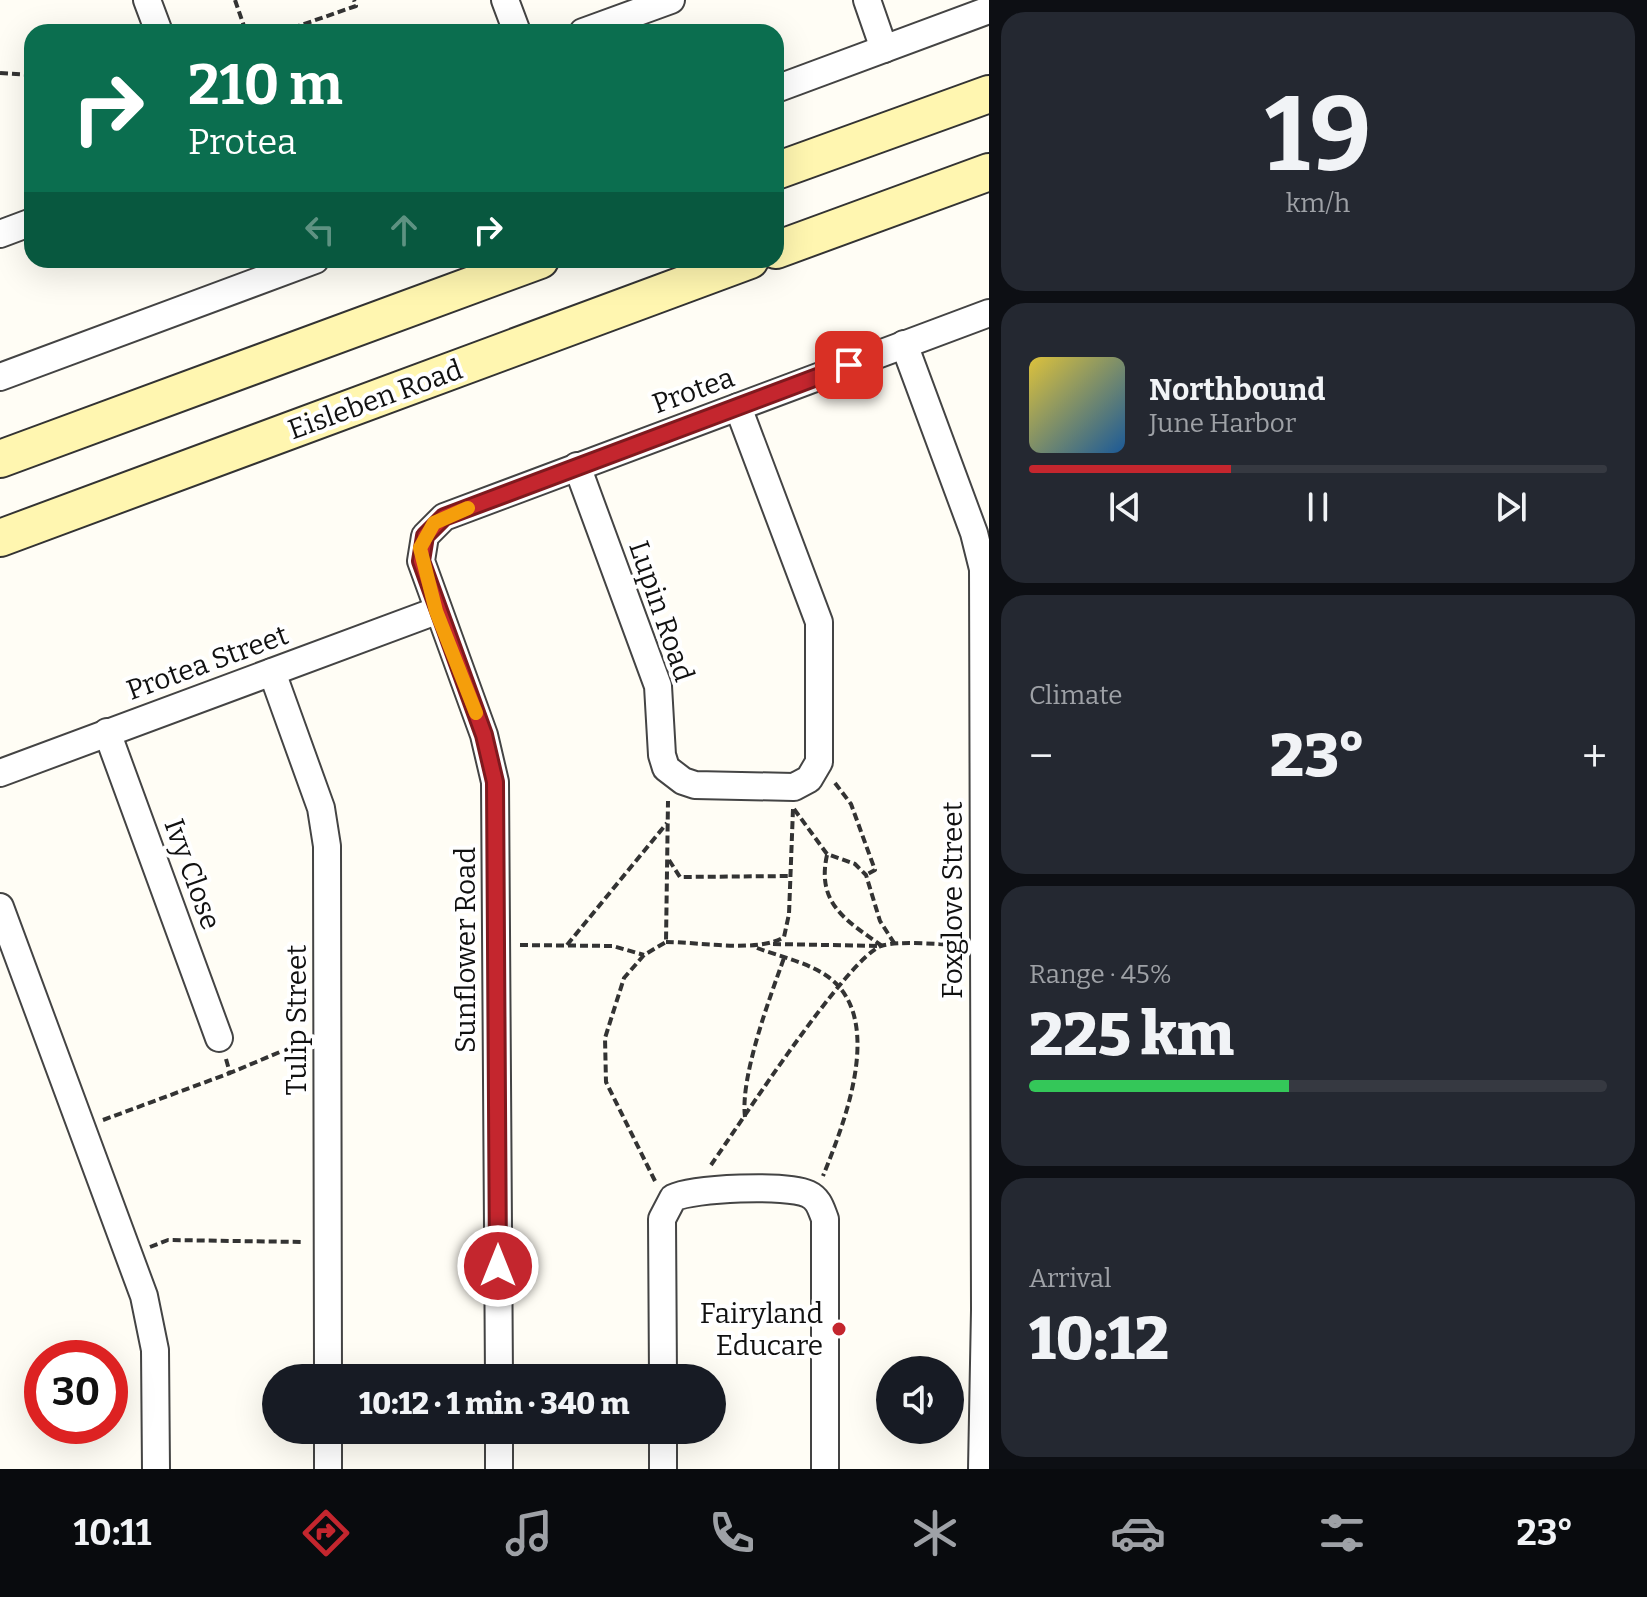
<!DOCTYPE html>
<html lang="en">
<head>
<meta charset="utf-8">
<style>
	:root { --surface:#171b24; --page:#242831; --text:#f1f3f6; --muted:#9ea1a6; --line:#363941; --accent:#c4262e }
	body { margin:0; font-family:Bitter,serif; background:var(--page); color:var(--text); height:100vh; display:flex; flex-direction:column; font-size:30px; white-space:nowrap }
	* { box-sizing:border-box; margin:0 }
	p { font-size:26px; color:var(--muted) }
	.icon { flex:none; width:44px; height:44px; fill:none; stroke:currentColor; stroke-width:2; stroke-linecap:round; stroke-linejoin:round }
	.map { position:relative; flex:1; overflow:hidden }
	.side { display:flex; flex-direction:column; gap:12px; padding:12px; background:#0d0f14; width:658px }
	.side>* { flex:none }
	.guide { position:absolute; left:24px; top:24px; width:760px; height:244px; border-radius:24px; box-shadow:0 8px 32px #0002; background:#0b6e4f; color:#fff; overflow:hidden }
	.fabs { position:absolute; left:876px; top:1356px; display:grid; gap:16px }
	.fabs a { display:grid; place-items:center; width:88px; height:88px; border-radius:50%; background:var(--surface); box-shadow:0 8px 32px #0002; font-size:40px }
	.speed { position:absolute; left:24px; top:1340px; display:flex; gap:16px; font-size:40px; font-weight:700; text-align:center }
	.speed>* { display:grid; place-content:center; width:104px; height:104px; border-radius:50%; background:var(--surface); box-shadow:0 8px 32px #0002; line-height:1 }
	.speed .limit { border:12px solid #d22; background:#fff; color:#111 }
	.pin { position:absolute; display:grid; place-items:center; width:68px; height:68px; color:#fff; margin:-34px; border-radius:16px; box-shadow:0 4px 12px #0006 }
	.me { position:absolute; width:88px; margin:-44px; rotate:0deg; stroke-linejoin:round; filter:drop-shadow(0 0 6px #0008) }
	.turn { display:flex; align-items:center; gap:28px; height:168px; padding:0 32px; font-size:36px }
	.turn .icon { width:104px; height:104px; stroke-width:2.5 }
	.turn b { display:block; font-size:56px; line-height:68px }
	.lanes { display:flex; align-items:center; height:76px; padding:0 32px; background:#0003; justify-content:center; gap:40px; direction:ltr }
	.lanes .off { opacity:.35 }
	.big { font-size:60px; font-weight:800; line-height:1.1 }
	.side .card { flex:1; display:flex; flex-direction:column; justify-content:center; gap:12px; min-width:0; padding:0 28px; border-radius:24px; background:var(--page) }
	.side .dial { align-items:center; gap:0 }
	.dial b { font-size:104px; line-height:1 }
	.song { display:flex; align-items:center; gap:24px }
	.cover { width:96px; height:96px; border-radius:12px; background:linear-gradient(135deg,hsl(50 70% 55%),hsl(210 70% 35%)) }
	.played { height:8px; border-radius:4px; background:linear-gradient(90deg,var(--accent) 35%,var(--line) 35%) }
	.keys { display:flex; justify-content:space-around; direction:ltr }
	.heat { display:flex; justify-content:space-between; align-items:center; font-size:44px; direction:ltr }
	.charge { height:12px; border-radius:6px; background:linear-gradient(90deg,#34c759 45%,var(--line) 0) }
	.trip { position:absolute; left:262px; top:1364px; width:464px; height:80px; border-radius:40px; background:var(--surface); box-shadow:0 8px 32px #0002; font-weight:800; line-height:80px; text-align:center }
	.tab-bar { display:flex; height:128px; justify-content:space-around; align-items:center; background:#090b0e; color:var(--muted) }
	.tab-bar .icon { width:56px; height:56px }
	.tab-bar .selected { color:var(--accent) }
	.tab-bar b { font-size:36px; color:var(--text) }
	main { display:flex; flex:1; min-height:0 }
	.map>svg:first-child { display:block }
</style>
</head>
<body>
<main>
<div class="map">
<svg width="989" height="1469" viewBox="0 0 989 1469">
	<rect width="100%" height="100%" fill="#fffdf5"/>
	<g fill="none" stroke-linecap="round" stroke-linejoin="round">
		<!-- street casing -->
		<g stroke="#444" stroke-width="30">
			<g id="street">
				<path d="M147,0L159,32"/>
				<path d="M505,0L517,32"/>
				<path d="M867,0L884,49"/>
				<path d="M583,32L671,0"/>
				<path d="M776,89L989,10"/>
				<path d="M0,234L32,222"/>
				<path d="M904,344L974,533L983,569L985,1310L982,1469"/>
				<path d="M0,377L315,260"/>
				<path d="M577,466L658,686L662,755L666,768L683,781L695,785L794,787L809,779L819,762V622L738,407"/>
				<path d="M272,672L321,808L327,846L328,1378"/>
				<path d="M107,732L219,1038"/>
				<path d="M0,773L436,611"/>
				<path d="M0,907L144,1296L155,1350L156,1469"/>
				<path d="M499,1378L495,782L484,735L421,561L425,536L444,517L989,313"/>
				<path d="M663,1378L662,1219L673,1198C693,1188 787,1184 808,1194C819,1199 821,1209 825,1219V1469"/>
				<path d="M328,1430V1469"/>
				<path d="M499,1430V1469"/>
				<path d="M663,1430V1469"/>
			</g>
		</g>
		<!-- secondary casing -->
		<g stroke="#333" stroke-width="40">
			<g id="secondary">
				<path d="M776,171L989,94"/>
				<path d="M776,250L989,172"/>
				<path d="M0,459L540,260"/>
				<path d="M0,538L750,260"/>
			</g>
		</g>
		<!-- path -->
		<g stroke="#333" stroke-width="4" stroke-dasharray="8 4" stroke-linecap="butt">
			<path d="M235,0L246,32"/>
			<path d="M281,32L356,6L354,0"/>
			<path d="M0,73L32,75"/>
			<path d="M835,783L851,804L875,870L866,875"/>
			<path d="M794,809L827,854L855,864L866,875L880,921L896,946"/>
			<path d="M827,855C816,904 847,921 882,946"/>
			<path d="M669,860L680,877L790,876"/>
			<path d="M666,942C699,942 759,953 784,937L789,914L793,809"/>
			<path d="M773,944L880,946"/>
			<path d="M520,945L613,946L644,955"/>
			<path d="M567,945L667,823"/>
			<path d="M757,948C781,957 811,963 831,979C885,1023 843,1126 823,1176"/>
			<path d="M226,1059L230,1073L287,1049L302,1054"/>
			<path d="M745,1117C740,1077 770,997 784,958"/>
			<path d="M103,1120L230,1073"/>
			<path d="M711,1165C739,1125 846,960 881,946C900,940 941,945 962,945"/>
			<path d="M655,1181L606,1082L605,1038L624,978L644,955L666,942L668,801"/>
			<path d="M150,1247L168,1240L303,1242"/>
		</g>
		<!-- street -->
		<use href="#street" stroke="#fff" stroke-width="26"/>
		<!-- secondary -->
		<use href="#secondary" stroke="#fff6b0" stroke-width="36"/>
	</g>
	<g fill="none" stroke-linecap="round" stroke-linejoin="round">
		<!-- route casing -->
		<g stroke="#7f191e" stroke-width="20">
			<path id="route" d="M498,1266L495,782L484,735L421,561L425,536L444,517L849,365"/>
		</g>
		<!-- route -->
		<use href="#route" stroke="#c4262e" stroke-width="14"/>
		<!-- slow -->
		<path stroke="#f59e0b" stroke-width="14" d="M468,508L434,523L420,548L436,611L476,713"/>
	</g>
	<!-- markers -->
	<circle fill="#c4262e" stroke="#fff" stroke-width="3" cx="839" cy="1329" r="8"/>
	<g text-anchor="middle" stroke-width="8" stroke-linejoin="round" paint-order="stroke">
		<!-- street labels -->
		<g font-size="28" fill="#111" stroke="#fff">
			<text transform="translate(693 390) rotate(-20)" y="10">Protea</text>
			<text transform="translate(375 399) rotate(-20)" y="10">Eisleben Road</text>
			<text transform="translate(662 611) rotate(71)" y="10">Lupin Road</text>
			<text transform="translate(207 662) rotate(-20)" y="10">Protea Street</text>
			<text transform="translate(193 874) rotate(70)" y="10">Ivy Close</text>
			<text transform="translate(952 900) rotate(-90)" y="10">Foxglove Street</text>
			<text transform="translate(465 950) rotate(-90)" y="10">Sunflower Road</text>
			<text transform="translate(296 1020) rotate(-90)" y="10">Tulip Street</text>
		</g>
		<!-- poi labels -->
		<g font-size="28" fill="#111" stroke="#fff" text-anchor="end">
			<text x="823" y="1323">Fairyland<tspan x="823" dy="32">Educare</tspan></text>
		</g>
	</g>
</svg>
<div class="fabs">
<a><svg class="icon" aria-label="sound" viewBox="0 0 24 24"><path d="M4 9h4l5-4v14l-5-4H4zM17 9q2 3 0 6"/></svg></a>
</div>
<div class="speed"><div class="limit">30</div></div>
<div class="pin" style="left:849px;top:365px;background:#d93025"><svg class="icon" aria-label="arrive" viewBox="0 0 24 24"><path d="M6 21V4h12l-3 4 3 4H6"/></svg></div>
<svg class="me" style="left:498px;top:1266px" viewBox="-20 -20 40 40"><circle r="17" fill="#c4262e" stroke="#fff" stroke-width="3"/><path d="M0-11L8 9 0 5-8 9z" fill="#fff"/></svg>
<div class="trip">10:12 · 1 min · 340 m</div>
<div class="guide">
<div class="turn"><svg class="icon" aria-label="right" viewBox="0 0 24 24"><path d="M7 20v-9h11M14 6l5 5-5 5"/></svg><div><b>210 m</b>Protea</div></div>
<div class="lanes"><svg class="icon off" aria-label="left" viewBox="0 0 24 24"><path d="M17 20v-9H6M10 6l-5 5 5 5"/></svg><svg class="icon off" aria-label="ahead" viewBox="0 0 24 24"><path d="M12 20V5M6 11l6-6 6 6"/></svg><svg class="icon" aria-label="right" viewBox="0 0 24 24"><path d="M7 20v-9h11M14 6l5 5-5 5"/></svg></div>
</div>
</div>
<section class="side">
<div class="card dial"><b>19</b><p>km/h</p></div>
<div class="card">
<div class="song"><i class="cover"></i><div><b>Northbound</b><p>June Harbor</p></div></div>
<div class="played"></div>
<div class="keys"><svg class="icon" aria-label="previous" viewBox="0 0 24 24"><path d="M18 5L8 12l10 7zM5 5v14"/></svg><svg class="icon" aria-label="pause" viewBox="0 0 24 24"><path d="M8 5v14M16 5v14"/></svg><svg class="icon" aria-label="next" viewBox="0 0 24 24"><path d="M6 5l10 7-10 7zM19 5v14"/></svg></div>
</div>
<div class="card"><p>Climate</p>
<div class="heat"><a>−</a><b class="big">23°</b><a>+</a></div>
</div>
<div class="card"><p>Range · 45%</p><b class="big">225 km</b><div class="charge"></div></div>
<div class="card"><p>Arrival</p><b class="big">10:12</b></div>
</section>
</main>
<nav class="tab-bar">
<b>10:11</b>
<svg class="icon selected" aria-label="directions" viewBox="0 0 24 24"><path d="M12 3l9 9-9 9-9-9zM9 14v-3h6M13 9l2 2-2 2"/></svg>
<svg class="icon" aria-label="music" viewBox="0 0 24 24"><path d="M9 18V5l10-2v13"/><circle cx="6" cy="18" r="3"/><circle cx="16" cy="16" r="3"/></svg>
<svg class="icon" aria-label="phone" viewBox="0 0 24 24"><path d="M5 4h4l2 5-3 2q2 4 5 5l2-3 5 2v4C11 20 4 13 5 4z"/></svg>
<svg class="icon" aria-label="climate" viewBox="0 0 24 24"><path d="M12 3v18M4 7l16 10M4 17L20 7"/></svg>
<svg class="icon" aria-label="car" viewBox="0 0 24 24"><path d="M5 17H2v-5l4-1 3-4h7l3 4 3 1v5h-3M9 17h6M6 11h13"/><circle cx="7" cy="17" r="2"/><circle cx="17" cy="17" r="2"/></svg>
<svg class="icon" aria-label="filters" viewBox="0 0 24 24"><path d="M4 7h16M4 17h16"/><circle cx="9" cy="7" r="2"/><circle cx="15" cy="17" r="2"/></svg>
<b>23°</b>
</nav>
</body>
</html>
